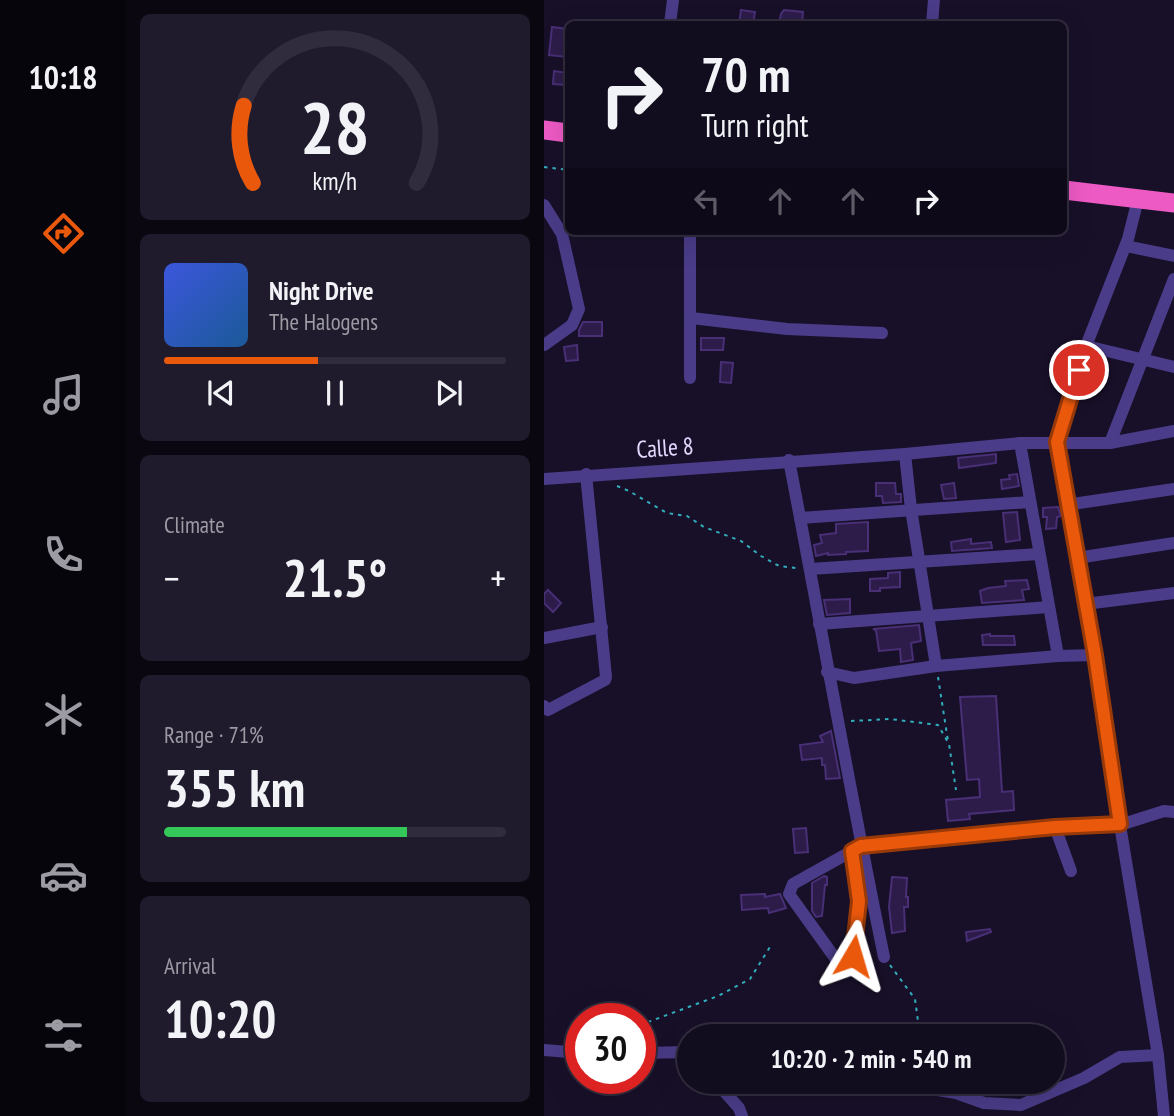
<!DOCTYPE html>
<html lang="en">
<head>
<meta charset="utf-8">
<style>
	:root { --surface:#120c1f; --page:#1f1a2c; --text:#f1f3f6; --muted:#9c9ba4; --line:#312c3d; --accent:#ea580c }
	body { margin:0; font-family:"PT Sans Narrow",sans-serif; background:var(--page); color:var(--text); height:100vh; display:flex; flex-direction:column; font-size:26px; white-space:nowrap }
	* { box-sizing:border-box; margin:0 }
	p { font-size:23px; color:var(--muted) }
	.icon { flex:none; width:38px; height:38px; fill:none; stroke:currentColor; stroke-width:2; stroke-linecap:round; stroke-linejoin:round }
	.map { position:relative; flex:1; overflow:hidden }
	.panel { display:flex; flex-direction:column; gap:14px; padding:14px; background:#0a0711; width:418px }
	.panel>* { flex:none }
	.hud { position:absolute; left:21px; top:21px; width:502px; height:214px; border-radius:10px; box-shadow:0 7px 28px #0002,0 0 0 2px var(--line); background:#120c1f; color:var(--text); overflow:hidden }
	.speed { position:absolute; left:21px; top:1003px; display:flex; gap:14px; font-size:35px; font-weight:700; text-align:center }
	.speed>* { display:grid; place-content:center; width:91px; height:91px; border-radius:50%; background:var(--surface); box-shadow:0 7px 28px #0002,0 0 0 2px var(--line); line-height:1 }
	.speed .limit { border:10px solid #d22; background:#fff; color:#111 }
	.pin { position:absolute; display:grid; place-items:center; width:60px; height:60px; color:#fff; margin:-30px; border:4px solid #fff; border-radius:50%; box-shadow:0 2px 7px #0007 }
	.me { position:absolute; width:77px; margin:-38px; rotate:7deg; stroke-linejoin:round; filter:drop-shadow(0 0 5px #0008) }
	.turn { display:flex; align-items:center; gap:24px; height:147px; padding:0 21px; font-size:32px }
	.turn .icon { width:91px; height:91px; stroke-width:2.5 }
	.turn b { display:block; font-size:49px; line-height:60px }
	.lanes { display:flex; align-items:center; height:66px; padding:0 21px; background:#0003; justify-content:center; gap:35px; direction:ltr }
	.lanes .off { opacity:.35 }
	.big { font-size:52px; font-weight:700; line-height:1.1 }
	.panel .widget { flex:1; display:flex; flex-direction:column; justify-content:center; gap:10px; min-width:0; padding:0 24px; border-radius:10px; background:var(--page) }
	.panel .dial { align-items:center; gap:0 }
	.dial svg { height:182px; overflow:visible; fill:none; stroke:var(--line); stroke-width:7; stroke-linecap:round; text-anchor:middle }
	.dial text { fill:var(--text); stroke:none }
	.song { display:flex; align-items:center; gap:21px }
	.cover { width:84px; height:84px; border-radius:10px; background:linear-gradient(135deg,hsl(230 70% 55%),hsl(210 70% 35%)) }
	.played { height:7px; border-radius:4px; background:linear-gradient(90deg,var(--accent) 45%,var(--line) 45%) }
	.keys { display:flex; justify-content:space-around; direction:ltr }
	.heat { display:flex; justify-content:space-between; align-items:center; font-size:38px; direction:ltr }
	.charge { height:10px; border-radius:5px; background:linear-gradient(90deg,#34c759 71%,var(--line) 0) }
	.trip { position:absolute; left:133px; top:1024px; width:388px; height:70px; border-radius:35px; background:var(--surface); box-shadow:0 7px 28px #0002,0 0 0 2px var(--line); font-weight:700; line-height:70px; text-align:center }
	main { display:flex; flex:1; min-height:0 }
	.tabs { display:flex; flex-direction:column; width:126px; justify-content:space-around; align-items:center; background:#07050c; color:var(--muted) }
	.tabs .icon { width:49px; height:49px }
	.tabs .on { color:var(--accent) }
	.tabs b { font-size:32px; color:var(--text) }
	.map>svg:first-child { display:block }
</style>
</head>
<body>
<main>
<nav class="tabs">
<b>10:18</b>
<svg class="icon on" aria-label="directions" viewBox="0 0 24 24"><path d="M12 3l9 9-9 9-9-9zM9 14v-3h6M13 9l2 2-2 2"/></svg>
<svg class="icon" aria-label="music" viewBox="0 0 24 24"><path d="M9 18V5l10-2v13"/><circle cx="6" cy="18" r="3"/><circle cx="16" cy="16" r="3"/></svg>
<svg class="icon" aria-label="phone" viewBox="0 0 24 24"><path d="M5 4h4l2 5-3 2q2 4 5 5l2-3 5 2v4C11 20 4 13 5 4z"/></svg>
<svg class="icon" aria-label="climate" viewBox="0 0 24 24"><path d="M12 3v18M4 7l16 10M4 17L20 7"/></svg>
<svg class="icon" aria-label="car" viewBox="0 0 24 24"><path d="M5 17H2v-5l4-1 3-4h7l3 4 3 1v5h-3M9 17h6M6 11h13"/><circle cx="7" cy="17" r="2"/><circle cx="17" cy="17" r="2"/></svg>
<svg class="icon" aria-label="filters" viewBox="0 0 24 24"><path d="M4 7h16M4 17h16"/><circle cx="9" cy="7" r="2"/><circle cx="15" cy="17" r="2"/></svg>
</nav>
<section class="panel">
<div class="widget dial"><svg viewBox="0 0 100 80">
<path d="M14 69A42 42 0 1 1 86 69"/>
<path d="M14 69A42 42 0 0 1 10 35" stroke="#ea580c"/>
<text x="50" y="56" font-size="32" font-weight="700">28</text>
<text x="50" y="72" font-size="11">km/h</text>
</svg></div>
<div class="widget">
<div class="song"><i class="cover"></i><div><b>Night Drive</b><p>The Halogens</p></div></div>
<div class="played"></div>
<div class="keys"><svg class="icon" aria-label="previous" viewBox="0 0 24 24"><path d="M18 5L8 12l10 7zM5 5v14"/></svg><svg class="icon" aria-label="pause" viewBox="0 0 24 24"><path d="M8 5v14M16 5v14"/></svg><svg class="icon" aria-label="next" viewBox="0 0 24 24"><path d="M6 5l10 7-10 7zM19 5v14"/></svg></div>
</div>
<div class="widget"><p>Climate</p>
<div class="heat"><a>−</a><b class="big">21.5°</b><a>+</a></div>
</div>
<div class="widget"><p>Range · 71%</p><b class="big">355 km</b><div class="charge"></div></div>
<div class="widget"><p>Arrival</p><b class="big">10:20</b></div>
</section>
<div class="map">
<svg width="630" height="1116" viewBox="0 0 630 1116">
	<rect width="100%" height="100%" fill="#181029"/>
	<!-- building -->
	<g fill="#2d1c4a" stroke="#482f76" stroke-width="2">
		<path d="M197,10L211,12L209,24H195Z"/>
		<path d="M240,10L259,12L258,24H235L237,14Z"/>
		<path d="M8,27L24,29V57L5,55Z"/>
		<path d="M10,71L24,73V85L9,84Z"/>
		<path d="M39,322H58V336H35V330Z"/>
		<path d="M157,338H180L179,350H157Z"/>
		<path d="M33,345L34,360L22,361L20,347Z"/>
		<path d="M177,362L189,363L187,383L176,382Z"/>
		<path d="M452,454V463L415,468L414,458Z"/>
		<path d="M473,474L475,486L458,489L457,480L466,479L465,475Z"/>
		<path d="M332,483H351L352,494H357V502L339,503L338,496H332Z"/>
		<path d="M410,483L412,498L400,499L397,485Z"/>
		<path d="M514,507L517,516L513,517L512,528L502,529L503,517H499V508Z"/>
		<path d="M473,512L476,540L462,542L459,513Z"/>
		<path d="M324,522V551L302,552V554L284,555V553L272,556L270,545L278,543L276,535L292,533V524Z"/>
		<path d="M427,539V544L447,542L448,548L408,551L407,542Z"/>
		<path d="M356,572V587L336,588V591H326V579L344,578V573Z"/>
		<path d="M483,580L485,589L478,590L480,600L438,603L436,591L444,588L462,586L461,581Z"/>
		<path d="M4,590L17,603L9,612L0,603V594Z"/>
		<path d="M306,599V613L283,615L280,600Z"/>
		<path d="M375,625L377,641L367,643L369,660L357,662L356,649L335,651L332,630L329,629Z"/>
		<path d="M446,634V636H470L471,645H439L438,635Z"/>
		<path d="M452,696L458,792L469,791L470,810L425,814L426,819L404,821L402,800L436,797L435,779L423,780L416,697Z"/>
		<path d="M287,731L296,778L282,779L281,765H278V758L258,760L256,745L279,742L276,736Z"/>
		<path d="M262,828L264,852L251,853L249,829Z"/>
		<path d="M280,876L283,877V885H281L278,916L272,917L268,911V883Z"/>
		<path d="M348,877L363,878L362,897H364V907H360L361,931L348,933L345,907Z"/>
		<path d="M221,894V897L236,894L242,908L225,913L224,908L198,910L197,895Z"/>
		<path d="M446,929L447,932L423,941L422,932Z"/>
	</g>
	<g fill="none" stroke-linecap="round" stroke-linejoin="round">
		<!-- path -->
		<g stroke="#31aebb" stroke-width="2" stroke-dasharray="3.5 5" stroke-linecap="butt">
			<path d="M0,167L24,170"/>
			<path d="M73,486L85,491L123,513L143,516L160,527L197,541L217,556L235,566L252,568"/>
			<path d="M394,677L404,741"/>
			<path d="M307,721L346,719L394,725L405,744L412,790"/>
			<path d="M346,965L371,999L376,1036"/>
			<path d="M96,1025L174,996L206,979L226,947"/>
		</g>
		<!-- minor -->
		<g stroke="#4a3c88" stroke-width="12">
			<path d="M126,24L129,0"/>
			<path d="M388,24L390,0"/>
			<path d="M594,199L584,239L542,346L513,442L551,655L576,825L614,1055L620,1116"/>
			<path d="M0,205L18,234L35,309L28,325L0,345"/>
			<path d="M146,231V378"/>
			<path d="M582,246L630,256"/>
			<path d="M147,318L243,329L338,333"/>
			<path d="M542,346L630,367"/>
			<path d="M476,443L514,656"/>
			<path d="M566,443L630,279"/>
			<path d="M361,454L367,509L392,666"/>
			<path d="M245,460C277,626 306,792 340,957"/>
			<path d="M0,479L361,454L476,443H566L630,431"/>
			<path d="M522,505L630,489"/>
			<path d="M256,518L486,502"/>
			<path d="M533,558L630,543"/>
			<path d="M266,569L495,554"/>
			<path d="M541,604L630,593"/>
			<path d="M275,624L505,607"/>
			<path d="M0,638L58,627"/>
			<path d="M283,672L310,678L392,666L514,656L551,655"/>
			<path d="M0,706L4,710L61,680L62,677L42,474"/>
			<path d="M511,827L527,871"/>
			<path d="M308,851L315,901L309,956L304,958H291L245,894L249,884L317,846L511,827L576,825L620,811L630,812"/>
			<path d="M0,1050L37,1053"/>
			<path d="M96,1053L145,1052"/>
			<path d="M172,1082L195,1108L198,1116"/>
			<path d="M346,1082L412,1093L440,1103L477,1105L540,1078L576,1057L614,1055"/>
		</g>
		<!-- trunk -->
		<g stroke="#ed5ac4" stroke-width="19">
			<path d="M0,130L24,133"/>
			<path d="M520,190L630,203"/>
		</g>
	</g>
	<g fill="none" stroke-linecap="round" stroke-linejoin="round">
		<!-- route casing -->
		<g stroke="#983908" stroke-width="18">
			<path id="route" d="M309,956L315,901L308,851L317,846L511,827L576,824L551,655L513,442L535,370"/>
		</g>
		<!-- route -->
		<use href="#route" stroke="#ea580c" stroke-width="12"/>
	</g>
	<g text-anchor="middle" stroke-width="7" stroke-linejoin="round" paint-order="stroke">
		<!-- street labels -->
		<g font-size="24" fill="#e3d9ff" stroke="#181029">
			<text transform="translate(121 448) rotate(-4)" y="8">Calle 8</text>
		</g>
	</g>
</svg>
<div class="speed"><div class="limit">30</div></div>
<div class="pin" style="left:535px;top:370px;background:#d93025"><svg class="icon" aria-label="arrive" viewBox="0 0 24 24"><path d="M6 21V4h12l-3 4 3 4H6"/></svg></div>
<svg class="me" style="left:309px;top:956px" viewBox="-20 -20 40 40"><path d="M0-17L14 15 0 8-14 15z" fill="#ea580c" stroke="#fff" stroke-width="4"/></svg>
<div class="trip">10:20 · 2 min · 540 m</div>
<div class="hud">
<div class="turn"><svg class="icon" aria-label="right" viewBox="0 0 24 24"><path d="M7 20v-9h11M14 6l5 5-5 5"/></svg><div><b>70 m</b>Turn right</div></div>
<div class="lanes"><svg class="icon off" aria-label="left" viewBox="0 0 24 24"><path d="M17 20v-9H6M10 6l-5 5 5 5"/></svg><svg class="icon off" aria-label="ahead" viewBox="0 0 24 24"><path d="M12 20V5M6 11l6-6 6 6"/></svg><svg class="icon off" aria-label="ahead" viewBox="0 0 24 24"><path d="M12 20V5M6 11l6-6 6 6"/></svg><svg class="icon" aria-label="right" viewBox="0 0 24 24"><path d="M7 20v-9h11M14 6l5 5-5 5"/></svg></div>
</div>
</div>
</main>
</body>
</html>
